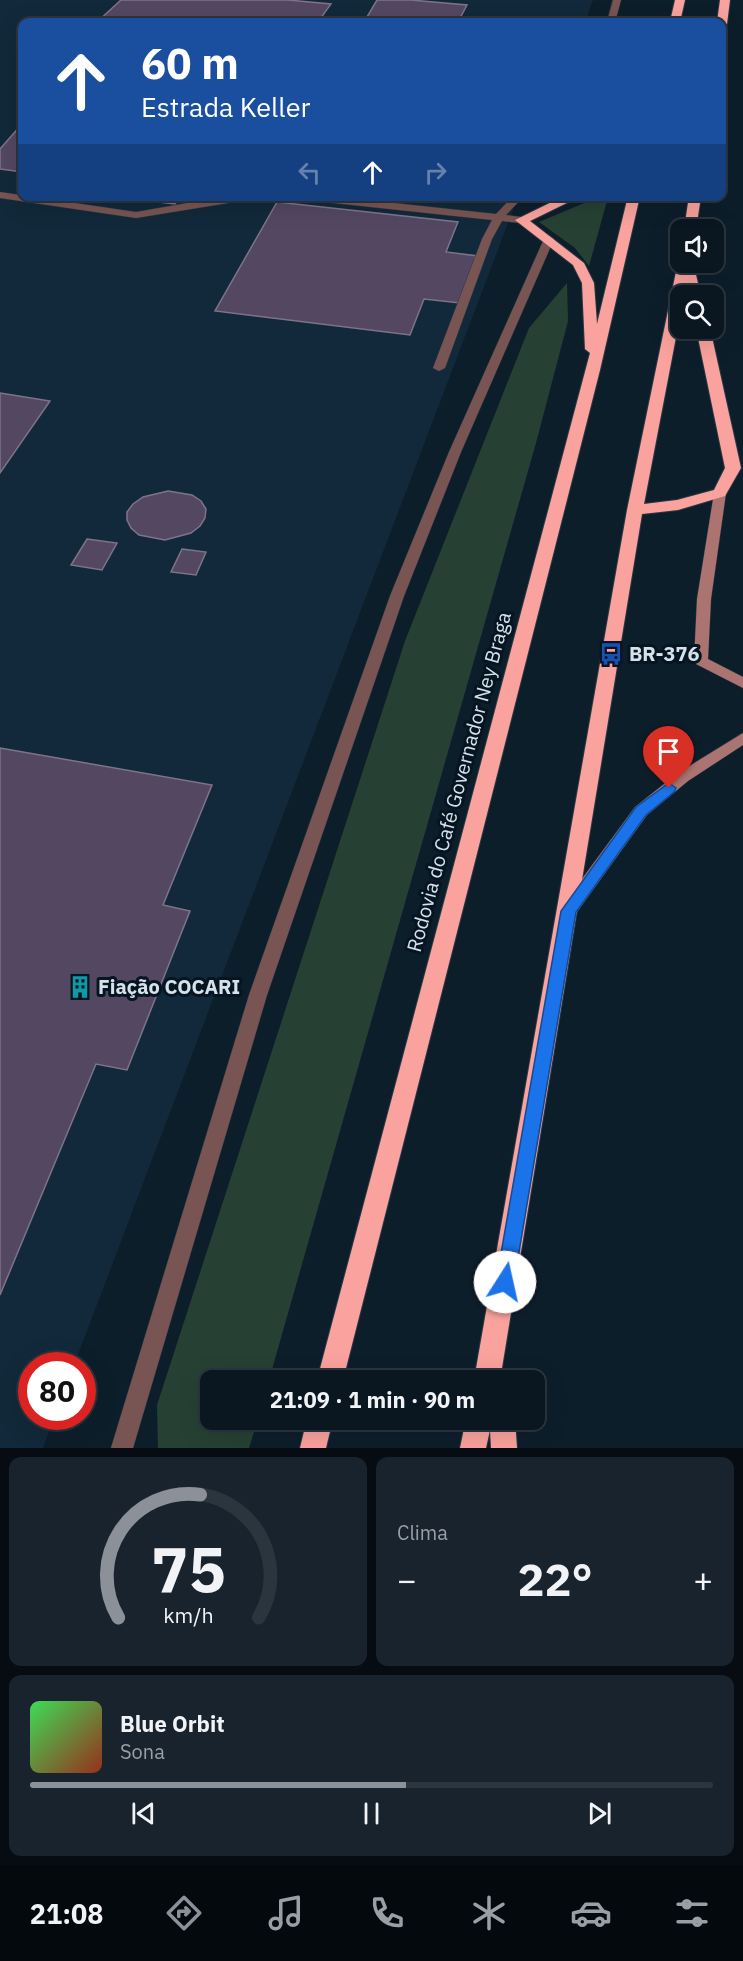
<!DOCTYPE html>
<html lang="pt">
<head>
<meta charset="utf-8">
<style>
	:root { --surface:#0a1620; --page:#18232d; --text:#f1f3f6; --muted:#999fa5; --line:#2a353e; --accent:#8c9099 }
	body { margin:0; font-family:"IBM Plex Sans",sans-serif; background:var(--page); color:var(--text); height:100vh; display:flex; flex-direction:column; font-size:22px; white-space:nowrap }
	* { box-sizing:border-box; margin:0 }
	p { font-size:20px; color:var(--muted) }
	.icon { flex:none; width:33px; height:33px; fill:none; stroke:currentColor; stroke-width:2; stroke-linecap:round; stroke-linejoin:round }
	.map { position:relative; height:1448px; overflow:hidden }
	.sheet { display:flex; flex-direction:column; gap:9px; padding:9px; background:#060c12; flex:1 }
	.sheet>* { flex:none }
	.hud { position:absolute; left:18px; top:18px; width:708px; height:183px; border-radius:12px; box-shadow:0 6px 24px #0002,0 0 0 2px var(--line); background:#1a4fa0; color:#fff; overflow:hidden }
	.tools { position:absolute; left:670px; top:219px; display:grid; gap:12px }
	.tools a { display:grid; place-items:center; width:54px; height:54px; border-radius:12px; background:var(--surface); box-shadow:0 6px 24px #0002,0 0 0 2px var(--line); font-size:30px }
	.speed { position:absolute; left:18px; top:1352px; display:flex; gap:12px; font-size:30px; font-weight:700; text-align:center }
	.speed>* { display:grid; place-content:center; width:78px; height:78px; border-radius:50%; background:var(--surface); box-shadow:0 6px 24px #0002,0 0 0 2px var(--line); line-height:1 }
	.speed .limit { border:9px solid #d22; background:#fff; color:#111 }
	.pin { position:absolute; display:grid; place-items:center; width:51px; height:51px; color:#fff; margin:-62px -26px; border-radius:50% 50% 50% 0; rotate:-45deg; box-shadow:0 0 6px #0007 }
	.pin .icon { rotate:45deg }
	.me { position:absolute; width:66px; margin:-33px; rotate:10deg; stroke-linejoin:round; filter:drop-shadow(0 0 4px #0008) }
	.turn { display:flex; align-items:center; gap:21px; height:126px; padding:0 24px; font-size:27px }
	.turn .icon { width:78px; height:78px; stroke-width:2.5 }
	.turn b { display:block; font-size:42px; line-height:51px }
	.lanes { display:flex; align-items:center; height:57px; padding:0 24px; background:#0003; justify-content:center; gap:30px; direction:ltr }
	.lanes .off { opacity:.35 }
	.big { font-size:45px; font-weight:700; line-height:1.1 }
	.sheet .card { flex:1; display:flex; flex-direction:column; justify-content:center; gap:9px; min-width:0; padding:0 21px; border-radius:12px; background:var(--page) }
	.sheet .dial { align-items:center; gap:0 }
	.dial svg { height:156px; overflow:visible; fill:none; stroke:var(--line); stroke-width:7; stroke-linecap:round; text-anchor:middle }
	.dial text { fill:var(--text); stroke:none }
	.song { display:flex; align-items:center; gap:18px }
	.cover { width:72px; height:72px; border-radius:9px; background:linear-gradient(135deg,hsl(130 70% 55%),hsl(10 70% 35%)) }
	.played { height:6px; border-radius:3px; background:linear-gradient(90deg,var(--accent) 55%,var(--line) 55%) }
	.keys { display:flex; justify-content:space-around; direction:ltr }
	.heat { display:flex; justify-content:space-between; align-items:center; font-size:33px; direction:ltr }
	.sheet .tiles { flex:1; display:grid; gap:9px; grid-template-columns:1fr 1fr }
	.card:last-child { grid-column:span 2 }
	.trip { position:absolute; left:200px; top:1370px; width:345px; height:60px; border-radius:12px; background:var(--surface); box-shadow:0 6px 24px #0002,0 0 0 2px var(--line); font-weight:700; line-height:60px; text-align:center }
	.menu { display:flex; height:96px; justify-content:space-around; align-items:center; background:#04090d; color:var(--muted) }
	.menu .icon { width:42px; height:42px }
	.menu .selected { color:var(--accent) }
	.menu b { font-size:27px; color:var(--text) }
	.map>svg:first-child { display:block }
</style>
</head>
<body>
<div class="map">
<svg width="743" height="1448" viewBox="0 0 743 1448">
	<rect width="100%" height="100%" fill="#0d1e2b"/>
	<!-- built -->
	<path fill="#11293a" d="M0,0H593L585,22H22V196L518,197L74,1365H32V1416H55L43,1448H0Z"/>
	<!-- green -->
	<g fill="#264133">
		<path d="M601,196L608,197L589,266L575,248L539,222Z"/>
		<path d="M567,283L568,321L536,443L269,1380H210V1419H258L249,1448H158L157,1405L405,641L529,328Z"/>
	</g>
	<!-- building -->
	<g fill="#544762" stroke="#7d7489" stroke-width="1.5">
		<path d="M121,0H288L331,4L318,22H97Z"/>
		<path d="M377,0H411L467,5L458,22H364Z"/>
		<path d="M22,124V172L0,169V149Z"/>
		<path d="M109,196H180L175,204Z"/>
		<path d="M277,202L458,222L446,252L478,256L460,303L424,299L410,335L215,311Z"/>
		<path d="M0,393L50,401L0,473Z"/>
		<path d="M168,491L192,495L201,501L206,509L205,518L200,526L191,533L165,540L139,535L131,528L127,520V512L133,504L143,497Z"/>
		<path d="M87,539L117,543L102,570L71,565Z"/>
		<path d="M182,549L206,552L196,575L171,572Z"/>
		<path d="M0,748L212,785L163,905L190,911L127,1070L96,1064L0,1295Z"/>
	</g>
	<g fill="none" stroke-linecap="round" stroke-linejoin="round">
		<!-- lane casing -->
		<g stroke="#293946" stroke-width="1">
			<g id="lane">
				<path d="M613,0H621L615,22H607Z"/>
				<path d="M0,192L136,212L222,197L271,196L136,218L0,198Z"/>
				<path d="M291,196H329L496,214L513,196H524L506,215L521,217L526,220L521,223L502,221L492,239L445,368L439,371L433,368L482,239L492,220L296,199Z"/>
				<path d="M549,236L554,239L461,452L404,596L267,995L133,1448H111L249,995L390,596L449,452L544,239Z"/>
			</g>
		</g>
		<!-- secondary casing -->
		<g stroke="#293946" stroke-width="1">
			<g id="secondary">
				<path d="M720,489L726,493L711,599L708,659L743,677V688L696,664L694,661L697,599L714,493Z"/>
				<path d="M743,733V745L688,781L647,815L574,916L568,918L562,916L560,911L562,906L635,807L678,773Z"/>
			</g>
		</g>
		<!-- highway casing -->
		<g stroke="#293946" stroke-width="2">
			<g id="highway">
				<path d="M675,0H685L680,22H670Z"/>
				<path d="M720,0H730L727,24L722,27V22H717Z"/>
				<path d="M564,196H581L530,221L584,263L594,283L597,324L628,196H640L600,370L343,1380H317L590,353L585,349L582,283L573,265L515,220Z"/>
				<path d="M689,196H701L696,230H684Z"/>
				<path d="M681,259V262H693L701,296H688L686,285L684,296H681V311L644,504L677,500L714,490L725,468L696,328H710L741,468L725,496L678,510L642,514L500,1380H474L627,510L678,262Z"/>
				<path d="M307,1419H333L326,1448H300Z"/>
				<path d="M466,1419H515L517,1448H491L490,1430L486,1448H460Z"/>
			</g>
		</g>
		<!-- lane -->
		<use href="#lane" fill="#785452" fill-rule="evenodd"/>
		<!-- secondary -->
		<use href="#secondary" fill="#ac7470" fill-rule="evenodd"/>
		<!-- highway -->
		<use href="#highway" fill="#faa29d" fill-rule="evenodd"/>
	</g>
	<!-- route -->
	<path fill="#1a73e8" stroke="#114b97" stroke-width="1.5" d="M669,783L676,788L674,792L646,815L576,912L514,1282L511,1288L505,1290L498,1288L496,1282L561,911L636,807Z"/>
	<!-- icons -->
	<defs>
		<g id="bus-bare" transform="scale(1.8)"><path d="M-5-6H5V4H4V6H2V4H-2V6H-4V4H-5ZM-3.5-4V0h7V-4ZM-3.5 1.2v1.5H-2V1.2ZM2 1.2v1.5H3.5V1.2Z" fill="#1a4fb4" stroke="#051521" stroke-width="2.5" paint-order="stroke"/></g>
		<g id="building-bare" transform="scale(1.8)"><path d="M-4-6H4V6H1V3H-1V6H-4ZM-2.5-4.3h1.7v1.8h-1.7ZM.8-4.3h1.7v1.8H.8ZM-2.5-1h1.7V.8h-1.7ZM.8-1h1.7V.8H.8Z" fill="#0f9aa8" stroke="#051521" stroke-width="2.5" paint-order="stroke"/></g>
	</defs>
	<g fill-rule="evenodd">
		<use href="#bus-bare" x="611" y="654"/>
		<use href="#building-bare" x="80" y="987"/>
	</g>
	<g text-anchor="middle" stroke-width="6" stroke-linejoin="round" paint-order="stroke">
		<!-- poi labels -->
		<g font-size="20" font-weight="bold" fill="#d6e1ea" stroke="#051521" text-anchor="start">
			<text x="629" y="661">BR-376</text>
			<text x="98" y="994">Fiação COCARI</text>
		</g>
		<!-- street labels -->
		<g font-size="20" fill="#d6e1ea" stroke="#051521">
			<text transform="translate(459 782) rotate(-75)" y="7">Rodovia do Café Governador Ney Braga</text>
		</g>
	</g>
</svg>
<div class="tools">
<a><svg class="icon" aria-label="sound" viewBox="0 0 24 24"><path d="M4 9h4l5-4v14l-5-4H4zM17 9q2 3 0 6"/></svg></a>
<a><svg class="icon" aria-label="search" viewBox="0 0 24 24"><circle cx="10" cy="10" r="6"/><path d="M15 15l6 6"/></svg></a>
</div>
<div class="speed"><div class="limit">80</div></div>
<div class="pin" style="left:669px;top:788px;background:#d93025"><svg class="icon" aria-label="arrive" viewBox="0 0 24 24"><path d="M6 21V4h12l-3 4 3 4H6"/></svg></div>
<svg class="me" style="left:505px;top:1282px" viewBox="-20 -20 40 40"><circle r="19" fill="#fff"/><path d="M0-13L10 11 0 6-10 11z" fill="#1a73e8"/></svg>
<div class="trip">21:09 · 1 min · 90 m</div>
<div class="hud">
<div class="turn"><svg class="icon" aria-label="ahead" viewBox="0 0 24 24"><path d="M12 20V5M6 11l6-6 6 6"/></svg><div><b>60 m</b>Estrada Keller</div></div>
<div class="lanes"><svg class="icon off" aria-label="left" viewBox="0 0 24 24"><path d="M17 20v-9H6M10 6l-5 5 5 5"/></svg><svg class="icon" aria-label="ahead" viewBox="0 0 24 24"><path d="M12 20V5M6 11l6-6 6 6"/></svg><svg class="icon off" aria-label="right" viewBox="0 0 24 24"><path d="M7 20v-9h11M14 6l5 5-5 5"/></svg></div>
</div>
</div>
<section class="sheet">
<div class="tiles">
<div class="card dial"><svg viewBox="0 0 100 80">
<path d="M14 69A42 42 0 1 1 86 69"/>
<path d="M14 69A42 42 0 0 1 56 6" stroke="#8c9099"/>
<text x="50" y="56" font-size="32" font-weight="700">75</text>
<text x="50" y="72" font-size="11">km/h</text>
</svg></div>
<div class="card"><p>Clima</p>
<div class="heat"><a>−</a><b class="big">22°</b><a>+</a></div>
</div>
<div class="card">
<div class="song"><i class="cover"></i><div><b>Blue Orbit</b><p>Sona</p></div></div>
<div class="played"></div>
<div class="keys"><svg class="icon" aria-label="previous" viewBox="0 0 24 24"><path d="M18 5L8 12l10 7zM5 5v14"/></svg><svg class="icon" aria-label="pause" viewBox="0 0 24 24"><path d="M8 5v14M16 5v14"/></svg><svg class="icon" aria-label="next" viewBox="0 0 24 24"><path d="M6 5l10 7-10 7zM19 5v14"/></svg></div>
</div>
</div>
</section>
<nav class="menu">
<b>21:08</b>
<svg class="icon selected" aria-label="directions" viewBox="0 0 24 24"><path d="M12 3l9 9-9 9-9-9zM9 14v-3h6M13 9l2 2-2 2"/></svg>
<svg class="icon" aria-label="music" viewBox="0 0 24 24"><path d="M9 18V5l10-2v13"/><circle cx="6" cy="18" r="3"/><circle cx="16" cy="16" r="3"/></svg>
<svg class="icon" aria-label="phone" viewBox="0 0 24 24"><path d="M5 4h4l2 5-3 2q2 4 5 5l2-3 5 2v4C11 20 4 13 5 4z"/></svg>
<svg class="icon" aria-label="climate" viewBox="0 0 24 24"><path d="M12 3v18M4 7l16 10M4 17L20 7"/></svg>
<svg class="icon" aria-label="car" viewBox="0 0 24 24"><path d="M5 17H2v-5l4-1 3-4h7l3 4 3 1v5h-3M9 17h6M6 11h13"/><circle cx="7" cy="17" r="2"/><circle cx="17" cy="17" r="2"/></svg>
<svg class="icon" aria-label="filters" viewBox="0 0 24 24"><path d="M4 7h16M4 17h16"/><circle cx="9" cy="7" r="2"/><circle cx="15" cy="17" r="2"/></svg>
</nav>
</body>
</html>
